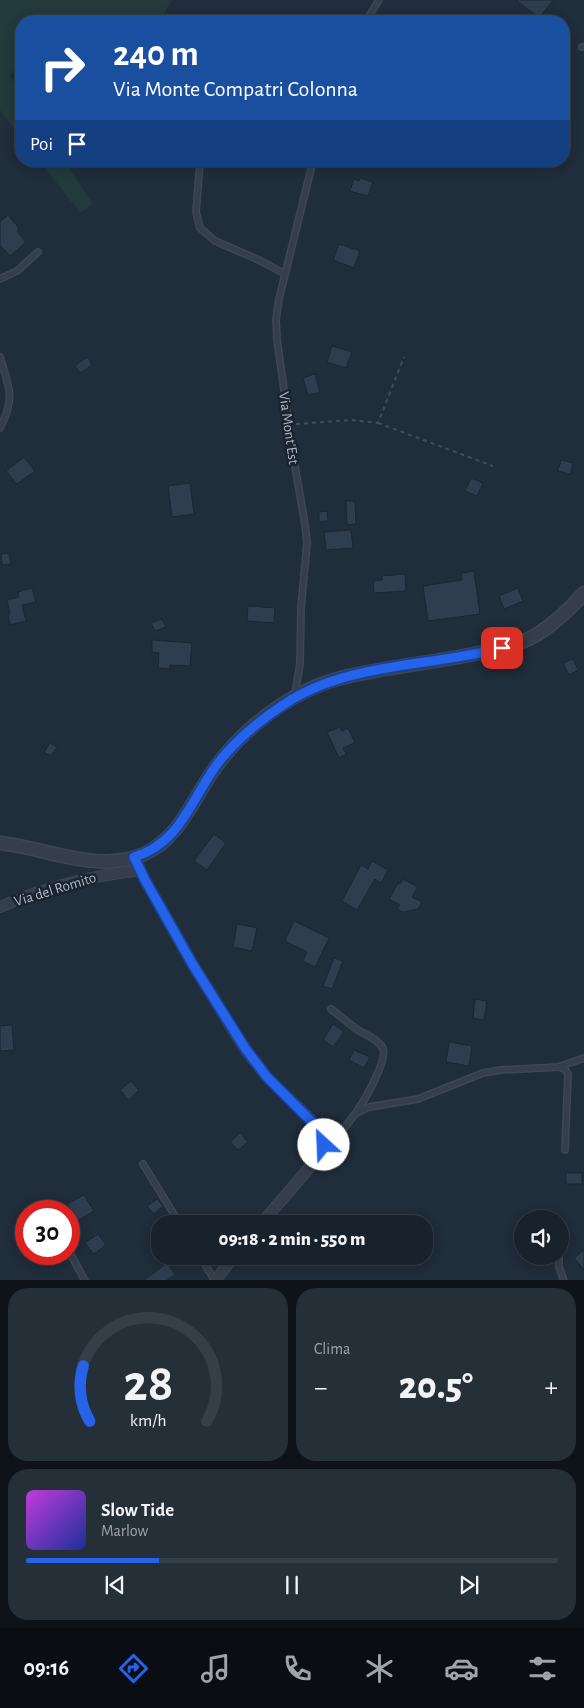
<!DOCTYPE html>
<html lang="it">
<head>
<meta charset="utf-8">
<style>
	:root { --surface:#18222c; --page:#252f38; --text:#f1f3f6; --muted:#9fa4a9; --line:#363f48; --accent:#2563eb }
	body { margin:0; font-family:"Alegreya Sans",sans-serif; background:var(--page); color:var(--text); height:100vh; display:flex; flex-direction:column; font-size:19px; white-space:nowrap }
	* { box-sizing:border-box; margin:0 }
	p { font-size:16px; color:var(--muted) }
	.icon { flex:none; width:28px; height:28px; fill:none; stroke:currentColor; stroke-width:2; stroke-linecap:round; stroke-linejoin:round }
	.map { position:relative; height:1280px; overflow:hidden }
	.panel { display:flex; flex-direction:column; gap:8px; padding:8px; background:#0d1318; flex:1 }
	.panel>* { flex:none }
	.banner { position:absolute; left:15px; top:15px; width:555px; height:152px; border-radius:20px; box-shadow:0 2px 12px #0003,0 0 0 1px var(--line); background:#1a4fa0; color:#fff; overflow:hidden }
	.buttons { position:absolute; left:514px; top:1210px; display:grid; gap:10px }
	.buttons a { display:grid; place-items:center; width:55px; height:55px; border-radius:50%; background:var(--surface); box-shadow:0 2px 12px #0003,0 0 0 1px var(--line); font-size:25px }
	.speed { position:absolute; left:15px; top:1200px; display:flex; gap:10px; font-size:25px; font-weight:700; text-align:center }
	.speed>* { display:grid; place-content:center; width:65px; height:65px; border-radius:50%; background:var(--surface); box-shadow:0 2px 12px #0003,0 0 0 1px var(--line); line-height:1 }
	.speed .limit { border:8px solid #d22; background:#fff; color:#111 }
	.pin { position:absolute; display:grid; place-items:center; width:42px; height:42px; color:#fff; margin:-21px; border-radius:10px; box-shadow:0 2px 8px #0006 }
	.me { position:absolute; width:55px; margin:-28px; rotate:335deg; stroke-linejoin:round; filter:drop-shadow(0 0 4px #0008) }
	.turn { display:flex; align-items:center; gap:18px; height:105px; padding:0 15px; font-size:22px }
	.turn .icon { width:65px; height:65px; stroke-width:2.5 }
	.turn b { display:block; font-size:35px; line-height:42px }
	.then { display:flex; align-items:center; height:48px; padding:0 15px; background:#0003; gap:10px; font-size:19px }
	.big { font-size:38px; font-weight:800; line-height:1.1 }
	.panel .widget { flex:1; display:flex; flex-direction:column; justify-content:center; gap:8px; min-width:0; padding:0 18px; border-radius:20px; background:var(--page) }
	.panel .dial { align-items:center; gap:0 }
	.dial svg { height:130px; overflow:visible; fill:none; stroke:var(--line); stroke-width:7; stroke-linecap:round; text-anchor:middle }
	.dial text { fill:var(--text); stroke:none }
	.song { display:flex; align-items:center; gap:15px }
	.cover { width:60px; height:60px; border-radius:8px; background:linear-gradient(135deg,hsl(290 70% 55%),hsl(230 70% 35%)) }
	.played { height:5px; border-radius:2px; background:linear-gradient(90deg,var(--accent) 25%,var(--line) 25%) }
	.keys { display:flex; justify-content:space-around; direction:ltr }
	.heat { display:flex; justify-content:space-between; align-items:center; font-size:28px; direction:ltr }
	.panel .tiles { flex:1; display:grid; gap:8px; grid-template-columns:1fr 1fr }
	.widget:last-child { grid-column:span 2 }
	.trip { position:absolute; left:151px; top:1215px; width:282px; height:50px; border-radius:20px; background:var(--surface); box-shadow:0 2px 12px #0003,0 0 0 1px var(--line); font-weight:800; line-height:50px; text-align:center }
	.dock { display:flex; height:80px; justify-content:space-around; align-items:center; background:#0a0e12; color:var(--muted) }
	.dock .icon { width:35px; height:35px }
	.dock .on { color:var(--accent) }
	.dock b { font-size:22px; color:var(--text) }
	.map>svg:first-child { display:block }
</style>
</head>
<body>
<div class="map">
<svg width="584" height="1281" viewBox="0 0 584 1281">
	<rect width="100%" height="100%" fill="#202d3a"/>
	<!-- green -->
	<g fill="#223a3b">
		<path d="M0,0H172L160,21H55L53,19L51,21H21V60L10,75L21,97V138L0,110Z"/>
		<path d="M40,161H64L93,204L80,213Z"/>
	</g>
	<!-- building -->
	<g fill="#2f3e4f" stroke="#1b2631">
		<path d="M516,0H553L539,18Z"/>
		<path d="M360,178L373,182L368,196L350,191L354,179L359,181Z"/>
		<path d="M8,215L19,228L17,231L26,242L10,256L0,245V222Z"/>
		<path d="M339,244L360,251L354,268L333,260Z"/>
		<path d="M332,346L352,352L346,368L327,362Z"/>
		<path d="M87,357L92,365L80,373L75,366Z"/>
		<path d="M315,374L320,392L308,395L303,378Z"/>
		<path d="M24,457L35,471L17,484L6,471Z"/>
		<path d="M561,460L573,463L570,474L558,471Z"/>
		<path d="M471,478L483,483L477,496L465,491Z"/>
		<path d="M190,483L194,514L172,517L168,486Z"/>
		<path d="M346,501H355L356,524L347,525Z"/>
		<path d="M327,511L328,521L319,522V512Z"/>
		<path d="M351,530L353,548L326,550L324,532Z"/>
		<path d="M9,553L11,564L2,565L1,554Z"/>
		<path d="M474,571L480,614L428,621L423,586L462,580L461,573Z"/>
		<path d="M405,574L406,591L374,593L373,581L382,580V576Z"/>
		<path d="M32,588L36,602L22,605L26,621L10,625L8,615L10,614L7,600L19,597L18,592Z"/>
		<path d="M518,588L523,601L504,609L499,596Z"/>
		<path d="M248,606L275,608L274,623L247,621Z"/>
		<path d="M162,619L166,627L155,631L151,623Z"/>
		<path d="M152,640L192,643L190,666L170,665V669L158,668L159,653L152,652Z"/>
		<path d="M573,659L578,670L569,675L563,663Z"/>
		<path d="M340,727L342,731L348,728L355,743L343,748L346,754L339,758L327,732Z"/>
		<path d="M50,743L57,747L51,756L44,752Z"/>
		<path d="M214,834L226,843L207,870L194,861Z"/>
		<path d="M372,861L388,870L381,883L375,879L357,910L342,901L361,865L368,869Z"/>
		<path d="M403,879L418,887L412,897L422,902L418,909L403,912L397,909L400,905L389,899L398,883L400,884Z"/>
		<path d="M294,921L329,938L315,967L303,961L307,952L285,941Z"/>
		<path d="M237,924L257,928L252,951L233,947Z"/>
		<path d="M334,958L343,961L332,989L323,986Z"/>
		<path d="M475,999L487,1001L484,1020L473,1018Z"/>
		<path d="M333,1024L344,1032L333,1047L323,1040Z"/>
		<path d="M12,1025L14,1050L0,1051V1026Z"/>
		<path d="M449,1042L472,1046L469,1066L446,1062Z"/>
		<path d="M354,1050L370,1057L364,1068L349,1060Z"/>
		<path d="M131,1081L139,1090L129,1100L120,1090Z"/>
		<path d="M240,1133L248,1142L238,1150L230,1142Z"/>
		<rect x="566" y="1173" width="16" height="11"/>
		<path d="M84,1195L94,1211L77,1221L67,1204Z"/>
		<path d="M157,1199L163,1206L154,1214L147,1206Z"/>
		<path d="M98,1234L106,1245L94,1254L85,1243Z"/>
		<path d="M584,1250V1270L574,1258Z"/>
		<path d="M167,1263L175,1274L166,1281H143Z"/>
	</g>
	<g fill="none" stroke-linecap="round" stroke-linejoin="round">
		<!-- service casing -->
		<g stroke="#3d4854" stroke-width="8">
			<g id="service">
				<path d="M366,21L379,0"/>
				<path d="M582,47H584"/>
				<path d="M200,161L196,212L200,228L215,241L259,260L285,274"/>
				<path d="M0,279L17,271L38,252"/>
				<path d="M0,357C9,388 16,397 0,428"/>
				<path d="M295,694L300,664L301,608L307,543L305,524L293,455L277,339L276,320L279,299L313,161"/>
				<path d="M331,1009C340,1016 349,1024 358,1030C366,1035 378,1039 383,1048C388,1060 364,1101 357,1111"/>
				<path d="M558,1067L565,1069L568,1074L565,1150"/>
				<path d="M323,1151L336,1139L355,1114L369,1107L418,1099L483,1073L501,1070L558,1067L584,1058"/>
				<path d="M143,1164L180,1224"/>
				<path d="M69,1251L85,1281"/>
				<path d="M200,1256L215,1281"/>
				<path d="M559,1257V1267L564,1281"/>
			</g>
		</g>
		<!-- minor casing -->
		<g stroke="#3d4854" stroke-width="12">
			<g id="minor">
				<path d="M134,857L145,880L193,965L245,1049L267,1077L310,1119L323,1139V1148L316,1160L261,1224"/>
				<path d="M0,907C48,886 88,877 140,870"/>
				<path d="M215,1281L234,1256"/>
			</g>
		</g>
		<!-- tertiary casing -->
		<g stroke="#3d4854" stroke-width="15">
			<path id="tertiary" d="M0,843C46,848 96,873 142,855C181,839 194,795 218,764C240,734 274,706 308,690C332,678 358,674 385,669C414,664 445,660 474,654C495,650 517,646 536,635C554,624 570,609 584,593"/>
		</g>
		<!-- path -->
		<g stroke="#3b5354" stroke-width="2" stroke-dasharray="4 4" stroke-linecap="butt">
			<path d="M378,423L493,466"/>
			<path d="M296,424L351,420L378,423L404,357"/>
		</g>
		<!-- service -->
		<use href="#service" stroke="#343f4b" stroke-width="5"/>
		<!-- minor -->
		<use href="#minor" stroke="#343f4b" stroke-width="10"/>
		<!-- tertiary -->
		<use href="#tertiary" stroke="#343f4b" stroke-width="12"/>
	</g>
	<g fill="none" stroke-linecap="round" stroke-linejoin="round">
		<!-- route casing -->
		<g stroke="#184099" stroke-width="12">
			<path id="route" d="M324,1145L321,1135L314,1124L267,1077L245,1048L193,965L145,880L134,857C181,843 191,799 218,763C236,740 259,721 283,705C346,662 430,667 502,648"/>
		</g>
		<!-- route -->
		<use href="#route" stroke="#2563eb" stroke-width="9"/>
	</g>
	<g text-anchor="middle" stroke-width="5" stroke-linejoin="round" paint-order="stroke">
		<!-- street labels -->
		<g font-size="15" fill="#afb9c7" stroke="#19242f">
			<text transform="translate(289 428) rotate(82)" y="5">Via Mont'Est</text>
			<text transform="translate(55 889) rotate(-17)" y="5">Via del Romito</text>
		</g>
	</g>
</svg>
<div class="buttons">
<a><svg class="icon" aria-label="sound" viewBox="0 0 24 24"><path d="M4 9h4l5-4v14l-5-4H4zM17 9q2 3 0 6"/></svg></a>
</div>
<div class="speed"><div class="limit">30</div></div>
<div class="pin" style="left:502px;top:648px;background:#d93025"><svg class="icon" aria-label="arrive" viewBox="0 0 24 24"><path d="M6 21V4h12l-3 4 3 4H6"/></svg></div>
<svg class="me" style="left:324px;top:1145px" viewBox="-20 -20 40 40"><circle r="19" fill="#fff"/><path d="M0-13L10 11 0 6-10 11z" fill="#2563eb"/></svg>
<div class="trip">09:18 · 2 min · 550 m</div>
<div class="banner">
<div class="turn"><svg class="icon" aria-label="right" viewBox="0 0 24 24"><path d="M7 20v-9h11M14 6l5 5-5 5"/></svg><div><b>240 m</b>Via Monte Compatri Colonna</div></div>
<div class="then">Poi<svg class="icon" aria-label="arrive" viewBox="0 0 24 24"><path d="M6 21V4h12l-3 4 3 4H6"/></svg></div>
</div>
</div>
<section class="panel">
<div class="tiles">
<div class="widget dial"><svg viewBox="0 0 100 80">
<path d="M14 69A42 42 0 1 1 86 69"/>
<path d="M14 69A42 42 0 0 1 10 35" stroke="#2563eb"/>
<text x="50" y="56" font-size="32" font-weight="700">28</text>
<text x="50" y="72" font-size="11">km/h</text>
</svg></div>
<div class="widget"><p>Clima</p>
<div class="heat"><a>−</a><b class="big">20.5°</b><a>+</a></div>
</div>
<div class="widget">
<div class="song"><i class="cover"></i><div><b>Slow Tide</b><p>Marlow</p></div></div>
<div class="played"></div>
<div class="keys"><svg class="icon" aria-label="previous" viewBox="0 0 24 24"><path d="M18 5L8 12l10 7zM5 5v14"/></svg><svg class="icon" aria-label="pause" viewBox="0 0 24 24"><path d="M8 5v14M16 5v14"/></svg><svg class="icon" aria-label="next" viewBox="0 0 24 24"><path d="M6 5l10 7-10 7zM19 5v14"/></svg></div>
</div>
</div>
</section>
<nav class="dock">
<b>09:16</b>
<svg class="icon on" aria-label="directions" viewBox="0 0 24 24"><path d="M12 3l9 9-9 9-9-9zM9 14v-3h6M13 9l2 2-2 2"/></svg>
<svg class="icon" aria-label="music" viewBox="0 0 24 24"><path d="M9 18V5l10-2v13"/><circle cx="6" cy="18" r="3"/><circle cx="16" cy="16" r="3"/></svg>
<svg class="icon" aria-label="phone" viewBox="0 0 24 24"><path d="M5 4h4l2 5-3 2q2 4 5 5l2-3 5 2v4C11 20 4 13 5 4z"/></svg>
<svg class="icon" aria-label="climate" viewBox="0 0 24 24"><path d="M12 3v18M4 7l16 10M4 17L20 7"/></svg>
<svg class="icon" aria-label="car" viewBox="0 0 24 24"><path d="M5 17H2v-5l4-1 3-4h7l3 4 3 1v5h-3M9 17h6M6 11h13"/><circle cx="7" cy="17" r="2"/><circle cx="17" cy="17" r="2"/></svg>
<svg class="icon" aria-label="filters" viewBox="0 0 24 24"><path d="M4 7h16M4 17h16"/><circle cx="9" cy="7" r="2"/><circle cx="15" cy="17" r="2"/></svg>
</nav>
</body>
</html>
